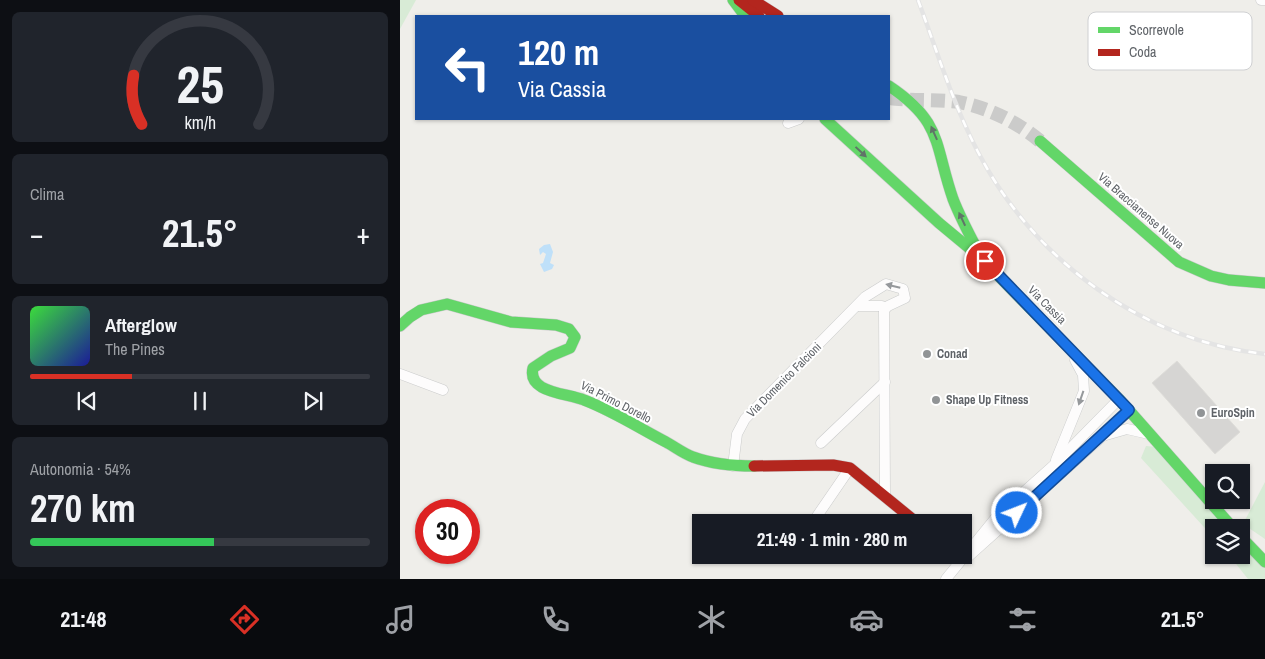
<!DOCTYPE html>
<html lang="it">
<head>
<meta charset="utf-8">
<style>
	:root { --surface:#171b24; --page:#20242c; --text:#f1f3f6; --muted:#9ea1a6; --line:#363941; --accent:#d93025 }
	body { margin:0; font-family:"Archivo Narrow",sans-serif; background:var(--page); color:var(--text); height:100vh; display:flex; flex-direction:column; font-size:19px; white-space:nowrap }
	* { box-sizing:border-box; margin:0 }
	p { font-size:16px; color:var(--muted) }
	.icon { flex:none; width:28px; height:28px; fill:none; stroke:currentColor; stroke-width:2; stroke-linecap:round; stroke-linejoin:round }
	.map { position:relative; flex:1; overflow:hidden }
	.sheet { display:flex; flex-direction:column; gap:12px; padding:12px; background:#0d0f14; width:400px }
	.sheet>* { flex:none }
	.top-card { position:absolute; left:15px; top:15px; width:475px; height:105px; border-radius:0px; box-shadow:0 1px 4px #0004; background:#1a4fa0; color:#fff; overflow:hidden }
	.buttons { position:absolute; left:805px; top:464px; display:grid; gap:10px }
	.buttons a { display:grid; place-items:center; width:45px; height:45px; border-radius:0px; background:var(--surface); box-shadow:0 1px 4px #0004; font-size:25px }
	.speed { position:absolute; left:15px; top:499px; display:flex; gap:10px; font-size:25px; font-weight:700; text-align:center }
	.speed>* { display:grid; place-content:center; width:65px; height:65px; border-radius:50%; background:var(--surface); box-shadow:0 1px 4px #0004; line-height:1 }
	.speed .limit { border:8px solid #d22; background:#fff; color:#111 }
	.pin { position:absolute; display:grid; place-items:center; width:42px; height:42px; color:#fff; margin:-21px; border:2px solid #fff; border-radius:50%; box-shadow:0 1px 5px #0007 }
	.me { position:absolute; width:55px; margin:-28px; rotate:47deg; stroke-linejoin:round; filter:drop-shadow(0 0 4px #0008) }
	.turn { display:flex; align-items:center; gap:18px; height:105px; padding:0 20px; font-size:22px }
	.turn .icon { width:65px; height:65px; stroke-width:2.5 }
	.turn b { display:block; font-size:35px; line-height:42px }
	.big { font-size:38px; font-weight:800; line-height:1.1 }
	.sheet .tile { flex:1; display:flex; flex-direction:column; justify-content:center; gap:8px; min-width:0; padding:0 18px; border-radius:8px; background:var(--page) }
	.sheet .dial { align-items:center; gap:0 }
	.dial svg { height:130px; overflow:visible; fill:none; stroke:var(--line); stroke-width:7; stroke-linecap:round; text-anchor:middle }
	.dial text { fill:var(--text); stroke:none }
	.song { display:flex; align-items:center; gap:15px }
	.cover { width:60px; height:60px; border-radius:8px; background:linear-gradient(135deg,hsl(120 70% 55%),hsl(240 70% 35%)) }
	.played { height:5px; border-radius:2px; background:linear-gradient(90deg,var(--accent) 30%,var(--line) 30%) }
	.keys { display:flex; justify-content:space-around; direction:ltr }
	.heat { display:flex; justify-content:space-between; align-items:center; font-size:28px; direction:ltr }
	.charge { height:8px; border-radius:4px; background:linear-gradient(90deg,#34c759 54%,var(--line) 0) }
	.trip { position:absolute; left:292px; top:514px; width:280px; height:50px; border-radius:0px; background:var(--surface); box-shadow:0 1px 4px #0004; font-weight:800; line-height:50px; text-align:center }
	.menu { display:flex; height:80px; justify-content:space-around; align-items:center; background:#090b0e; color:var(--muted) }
	.menu .icon { width:35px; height:35px }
	.menu .current { color:var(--accent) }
	.menu b { font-size:22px; color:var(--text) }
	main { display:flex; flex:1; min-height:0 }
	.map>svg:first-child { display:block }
</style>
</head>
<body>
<main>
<section class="sheet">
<div class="tile dial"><svg viewBox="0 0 100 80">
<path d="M14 69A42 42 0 1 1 86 69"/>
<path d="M14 69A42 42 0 0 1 9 39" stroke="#d93025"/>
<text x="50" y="56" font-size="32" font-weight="700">25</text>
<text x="50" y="72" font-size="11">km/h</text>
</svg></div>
<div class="tile"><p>Clima</p>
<div class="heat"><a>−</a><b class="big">21.5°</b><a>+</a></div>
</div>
<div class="tile">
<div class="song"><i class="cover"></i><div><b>Afterglow</b><p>The Pines</p></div></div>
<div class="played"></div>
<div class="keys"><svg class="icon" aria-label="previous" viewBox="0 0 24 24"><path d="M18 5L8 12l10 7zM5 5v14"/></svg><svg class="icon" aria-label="pause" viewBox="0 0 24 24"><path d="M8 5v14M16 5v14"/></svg><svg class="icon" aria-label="next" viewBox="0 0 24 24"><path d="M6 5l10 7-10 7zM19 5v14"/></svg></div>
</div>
<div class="tile"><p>Autonomia · 54%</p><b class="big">270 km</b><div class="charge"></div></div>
</section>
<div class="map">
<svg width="865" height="579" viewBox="0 0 865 579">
	<rect width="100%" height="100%" fill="#efeeea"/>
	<!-- green -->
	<g fill="#d8ebd6">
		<path d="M0,0H16L0,29Z"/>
		<path d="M746,446L758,447L832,527L814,528V538L741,458Z"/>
		<path d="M865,482V539L843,524Z"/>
		<path d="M841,538L865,564V579H848L829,555H841Z"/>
	</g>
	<!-- water -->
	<path fill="#bfe0f9" d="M150,244L153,252L150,263L154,265L152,269L144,272L140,264L143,263L146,254L143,252L140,255L139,249L144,245Z"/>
	<!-- building -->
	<path fill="#d6d5d3" stroke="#deddd9" d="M777,361L840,432L815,454L752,383Z"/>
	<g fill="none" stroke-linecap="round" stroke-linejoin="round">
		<!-- secondary-tunnel -->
		<path stroke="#cbcbca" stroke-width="14" stroke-dasharray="14 7" stroke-linecap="butt" d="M489,98C512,101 536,99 559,102C589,108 617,122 640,141"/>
		<!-- street casing -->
		<g stroke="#cbcccc" stroke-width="11">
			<g id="street">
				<path d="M861,0H865"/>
				<path d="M388,123L399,119"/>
				<path d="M458,306H482L484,310"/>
				<path d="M0,374L43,390"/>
				<path d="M706,435L727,429L749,434"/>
				<path d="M421,443L485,382"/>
				<path d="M656,460L684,391L683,375L675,360"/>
				<path d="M333,466L337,434L345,419L465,297L486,284L503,289L505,298L488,306L484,310L485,495"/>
				<path d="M413,522L450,468"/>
				<path d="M569,556L703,436L729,410"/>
				<path d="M546,579L598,515L654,465L719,399"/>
			</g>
		</g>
		<!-- fast casing -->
		<g stroke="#cacacb" stroke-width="12">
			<g id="fast">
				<path d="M333,0L345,16"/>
				<path d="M489,86C543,122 534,144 553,199C560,217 569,234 578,251"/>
				<path d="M425,119L539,223L580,257L719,399L833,528"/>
				<path d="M640,141L779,262L811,276L829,280L865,283"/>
				<path d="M0,326L10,317L21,310L47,304L111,322L156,325L169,329L175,337L170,348L151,356L133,368C127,393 167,393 184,400C213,411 239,428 266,442C275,447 284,454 293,457C312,464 334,466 354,466"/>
				<path d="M841,537L865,562"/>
			</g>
		</g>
		<!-- jam casing -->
		<g stroke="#cacacb" stroke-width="12">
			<g id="jam">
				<path d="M339,0L359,16"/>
				<path d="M353,0L378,16"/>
				<path d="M354,466L433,465L450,468L516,522"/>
			</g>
		</g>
		<!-- street -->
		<use href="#street" stroke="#fdfcfc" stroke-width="10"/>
		<!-- fast -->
		<use href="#fast" stroke="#63d668" stroke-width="11"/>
		<!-- jam -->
		<use href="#jam" stroke="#b3261e" stroke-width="11"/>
		<!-- rail casing -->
		<g stroke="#e4e4e4" stroke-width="4.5">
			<path id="rail" d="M518,0C537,51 553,104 578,152C634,260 743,341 865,354"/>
		</g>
		<!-- rail -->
		<use href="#rail" stroke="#fff" stroke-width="2.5" stroke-dasharray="8" stroke-linecap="butt"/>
	</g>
	<!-- one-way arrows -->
	<defs><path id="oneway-solid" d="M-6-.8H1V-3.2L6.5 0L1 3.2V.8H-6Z" transform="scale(1.25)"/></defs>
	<g fill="#607468">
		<use href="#oneway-solid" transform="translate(534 133) rotate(-114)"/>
		<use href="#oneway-solid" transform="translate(461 152) rotate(43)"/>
		<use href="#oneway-solid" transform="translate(562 219) rotate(-115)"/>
	</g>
	<g fill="#96999c">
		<use href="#oneway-solid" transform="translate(493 286) rotate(-166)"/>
		<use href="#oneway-solid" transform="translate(681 398) rotate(109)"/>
	</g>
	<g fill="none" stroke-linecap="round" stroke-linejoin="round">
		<!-- route casing -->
		<g stroke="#114b97" stroke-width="12">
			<path id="route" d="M585,261L729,410L617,513"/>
		</g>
		<!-- route -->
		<use href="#route" stroke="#1a73e8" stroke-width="9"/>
	</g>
	<!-- markers -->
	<g fill="#919496" stroke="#fff" stroke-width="2">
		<circle cx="527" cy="354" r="5"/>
		<circle cx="536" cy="400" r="5"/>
		<circle cx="801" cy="413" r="5"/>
	</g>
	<g text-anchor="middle" stroke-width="4" stroke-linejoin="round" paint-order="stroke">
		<!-- street labels -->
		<g font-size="12" fill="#5f6368" stroke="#fff">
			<text transform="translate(741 211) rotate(41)" y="4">Via Braccianense Nuova</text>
			<text transform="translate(647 305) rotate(45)" y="4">Via Cassia</text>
			<text transform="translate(384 380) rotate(-45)" y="4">Via Domenico Falcioni</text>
			<text transform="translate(216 402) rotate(27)" y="4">Via Primo Dorello</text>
		</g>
		<!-- poi labels -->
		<g font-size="12" font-weight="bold" fill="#5f6368" stroke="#fff" text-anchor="start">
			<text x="537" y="358">Conad</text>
			<text x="546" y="404">Shape Up Fitness</text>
			<text x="811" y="417">EuroSpin</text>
		</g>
	</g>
	<!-- legend -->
	<rect x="688" y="12" width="164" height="58" rx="8" fill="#fff" stroke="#cfd0d2" stroke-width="1"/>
	<rect x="698" y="27" width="22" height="6" fill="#63d668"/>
	<rect x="698" y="49" width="22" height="7" fill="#b3261e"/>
	<g font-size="14" fill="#5f6368">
		<text x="729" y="35">Scorrevole</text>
		<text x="729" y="57">Coda</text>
	</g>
</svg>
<div class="buttons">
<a><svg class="icon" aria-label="search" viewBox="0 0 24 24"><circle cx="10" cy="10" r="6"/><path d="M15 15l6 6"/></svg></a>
<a><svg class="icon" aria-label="layers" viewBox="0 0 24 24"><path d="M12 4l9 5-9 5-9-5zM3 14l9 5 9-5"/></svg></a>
</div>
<div class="speed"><div class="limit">30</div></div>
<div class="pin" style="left:585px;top:261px;background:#d93025"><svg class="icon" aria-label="arrive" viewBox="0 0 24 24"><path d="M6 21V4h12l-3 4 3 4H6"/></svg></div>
<svg class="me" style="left:617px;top:513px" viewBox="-20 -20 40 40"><circle r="17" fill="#1a73e8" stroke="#fff" stroke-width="3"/><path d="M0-11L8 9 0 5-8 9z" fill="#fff"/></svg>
<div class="trip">21:49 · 1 min · 280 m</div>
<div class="top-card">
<div class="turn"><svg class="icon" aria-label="left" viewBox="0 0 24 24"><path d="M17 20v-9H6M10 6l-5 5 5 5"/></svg><div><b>120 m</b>Via Cassia</div></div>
</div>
</div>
</main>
<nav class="menu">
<b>21:48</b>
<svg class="icon current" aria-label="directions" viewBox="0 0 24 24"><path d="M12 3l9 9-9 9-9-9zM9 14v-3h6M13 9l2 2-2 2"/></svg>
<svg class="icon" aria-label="music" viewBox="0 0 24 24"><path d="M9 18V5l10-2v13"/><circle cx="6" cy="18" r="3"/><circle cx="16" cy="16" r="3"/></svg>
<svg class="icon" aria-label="phone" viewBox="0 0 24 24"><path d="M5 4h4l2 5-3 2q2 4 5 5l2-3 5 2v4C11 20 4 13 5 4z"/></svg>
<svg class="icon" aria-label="climate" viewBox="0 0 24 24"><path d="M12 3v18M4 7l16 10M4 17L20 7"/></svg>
<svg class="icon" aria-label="car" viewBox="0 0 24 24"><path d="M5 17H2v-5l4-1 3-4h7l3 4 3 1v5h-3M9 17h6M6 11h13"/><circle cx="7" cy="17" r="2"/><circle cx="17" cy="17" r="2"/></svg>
<svg class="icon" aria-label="filters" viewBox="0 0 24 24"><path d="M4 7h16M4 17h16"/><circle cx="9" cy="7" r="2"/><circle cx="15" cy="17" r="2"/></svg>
<b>21.5°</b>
</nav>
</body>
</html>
